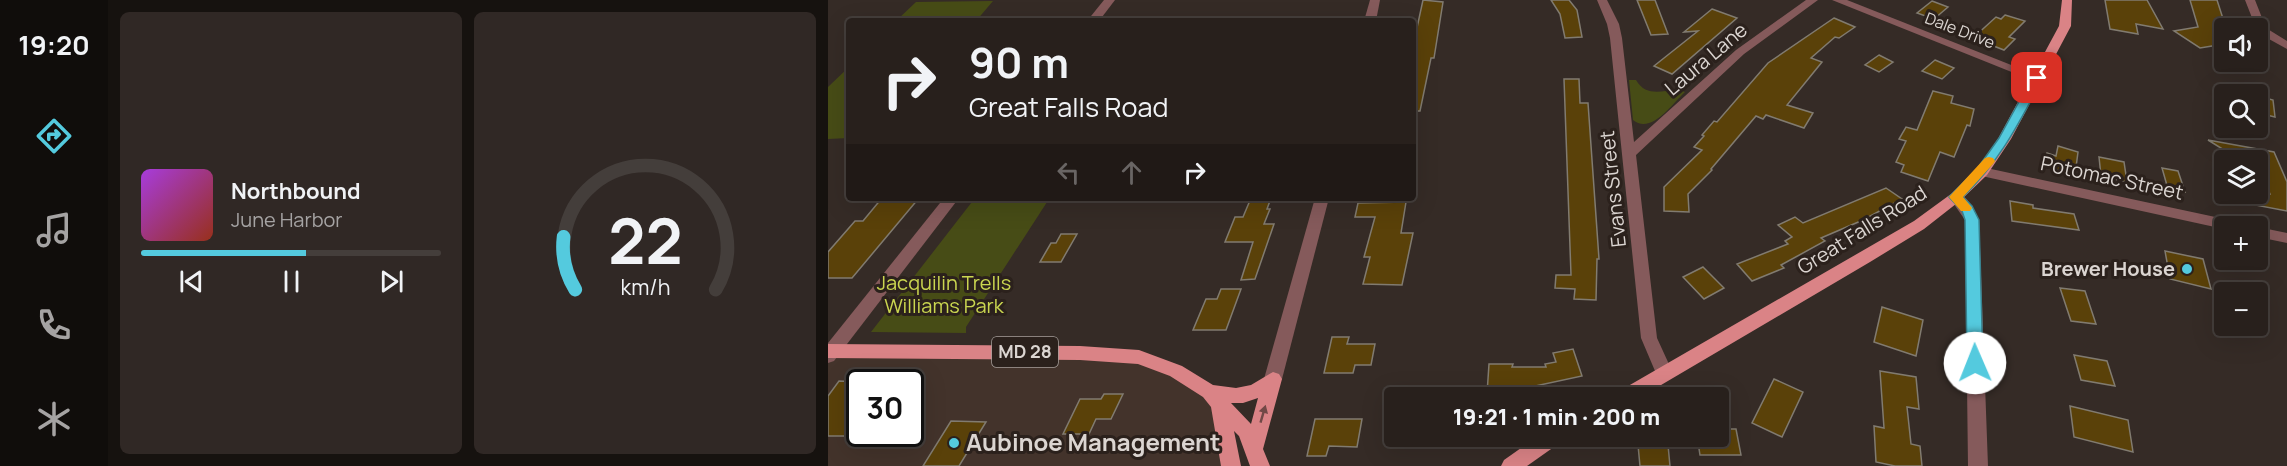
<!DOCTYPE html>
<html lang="en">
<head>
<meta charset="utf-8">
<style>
	:root { --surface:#28201c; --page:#302825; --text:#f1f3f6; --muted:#a5a3a3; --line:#443e3b; --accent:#54cade }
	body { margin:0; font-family:Manrope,sans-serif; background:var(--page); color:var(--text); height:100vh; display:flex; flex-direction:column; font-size:22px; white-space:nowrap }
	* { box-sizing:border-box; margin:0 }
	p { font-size:20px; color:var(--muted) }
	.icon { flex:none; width:33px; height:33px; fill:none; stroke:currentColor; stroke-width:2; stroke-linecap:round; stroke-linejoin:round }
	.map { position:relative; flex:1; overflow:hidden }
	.drawer { display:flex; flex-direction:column; gap:12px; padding:12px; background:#16120f; width:720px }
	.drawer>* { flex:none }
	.hud { position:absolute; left:18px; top:18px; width:570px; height:183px; border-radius:6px; box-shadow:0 6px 24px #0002,0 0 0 2px var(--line); background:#28201c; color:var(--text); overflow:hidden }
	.fabs { position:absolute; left:1386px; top:18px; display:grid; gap:12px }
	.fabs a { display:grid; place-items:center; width:54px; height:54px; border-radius:6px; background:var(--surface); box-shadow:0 6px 24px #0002,0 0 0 2px var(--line); font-size:30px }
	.speed { position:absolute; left:18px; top:369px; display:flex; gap:12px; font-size:30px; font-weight:700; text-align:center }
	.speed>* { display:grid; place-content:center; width:78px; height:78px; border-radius:50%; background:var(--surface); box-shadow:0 6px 24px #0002,0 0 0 2px var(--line); line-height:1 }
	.speed .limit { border:3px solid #111; border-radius:9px; background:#fff; color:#111 }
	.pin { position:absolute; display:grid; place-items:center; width:51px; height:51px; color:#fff; margin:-26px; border-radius:12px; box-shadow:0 3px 9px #0006 }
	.me { position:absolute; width:66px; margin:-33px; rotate:359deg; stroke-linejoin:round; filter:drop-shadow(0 0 4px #0008) }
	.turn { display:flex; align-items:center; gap:21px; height:126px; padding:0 24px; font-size:27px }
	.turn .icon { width:78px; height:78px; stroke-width:2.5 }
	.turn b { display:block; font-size:42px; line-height:51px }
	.lanes { display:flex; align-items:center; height:57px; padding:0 24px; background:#0003; justify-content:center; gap:30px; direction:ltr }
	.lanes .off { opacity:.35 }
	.drawer .tile { flex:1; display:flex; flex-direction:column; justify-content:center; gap:9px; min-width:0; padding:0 21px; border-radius:9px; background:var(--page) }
	.drawer .dial { align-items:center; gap:0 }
	.dial svg { height:156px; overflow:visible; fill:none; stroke:var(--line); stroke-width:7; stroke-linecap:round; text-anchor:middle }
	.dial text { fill:var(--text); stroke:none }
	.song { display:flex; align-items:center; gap:18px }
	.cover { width:72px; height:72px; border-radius:9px; background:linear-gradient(135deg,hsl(280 70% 55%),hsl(10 70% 35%)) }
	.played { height:6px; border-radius:3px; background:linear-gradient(90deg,var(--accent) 55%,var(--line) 55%) }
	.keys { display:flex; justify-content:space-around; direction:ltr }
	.drawer .tiles { flex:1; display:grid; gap:12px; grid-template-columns:repeat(2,1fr) }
	.trip { position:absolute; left:556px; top:387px; width:345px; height:60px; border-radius:6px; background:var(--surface); box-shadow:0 6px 24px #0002,0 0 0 2px var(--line); font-weight:800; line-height:60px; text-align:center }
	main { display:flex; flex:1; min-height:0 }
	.tab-bar { display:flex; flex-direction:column; width:108px; justify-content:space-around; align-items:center; background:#100d0b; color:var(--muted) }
	.tab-bar .icon { width:42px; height:42px }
	.tab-bar .selected { color:var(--accent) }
	.tab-bar b { font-size:27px; color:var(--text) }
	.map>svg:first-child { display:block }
</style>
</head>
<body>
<main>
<nav class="tab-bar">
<b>19:20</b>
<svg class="icon selected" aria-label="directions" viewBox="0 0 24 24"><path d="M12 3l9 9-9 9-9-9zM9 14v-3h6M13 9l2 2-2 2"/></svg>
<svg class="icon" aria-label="music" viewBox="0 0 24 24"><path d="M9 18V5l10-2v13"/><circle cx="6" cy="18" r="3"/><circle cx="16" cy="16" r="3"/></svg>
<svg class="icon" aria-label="phone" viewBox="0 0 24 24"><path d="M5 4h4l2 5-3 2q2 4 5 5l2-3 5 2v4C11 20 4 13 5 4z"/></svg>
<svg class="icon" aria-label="climate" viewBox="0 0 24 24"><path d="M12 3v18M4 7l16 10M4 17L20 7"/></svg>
</nav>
<section class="drawer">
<div class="tiles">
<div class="tile">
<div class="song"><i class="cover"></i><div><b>Northbound</b><p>June Harbor</p></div></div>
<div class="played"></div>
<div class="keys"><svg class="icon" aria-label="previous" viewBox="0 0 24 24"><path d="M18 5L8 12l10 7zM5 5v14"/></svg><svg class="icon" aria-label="pause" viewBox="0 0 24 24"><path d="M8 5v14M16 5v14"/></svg><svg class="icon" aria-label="next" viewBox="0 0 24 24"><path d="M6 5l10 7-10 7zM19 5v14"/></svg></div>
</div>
<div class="tile dial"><svg viewBox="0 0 100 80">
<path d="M14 69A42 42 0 1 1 86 69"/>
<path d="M14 69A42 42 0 0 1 8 42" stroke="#54cade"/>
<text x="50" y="56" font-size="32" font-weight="700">22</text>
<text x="50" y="72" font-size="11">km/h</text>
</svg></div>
</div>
</section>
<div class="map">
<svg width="1459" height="466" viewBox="0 0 1459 466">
	<rect width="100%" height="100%" fill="#352b26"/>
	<!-- built -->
	<path fill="#43332b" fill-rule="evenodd" d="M0,351L311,357L381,392L403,466H0ZM32,382H82V434H32Z"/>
	<!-- green -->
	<g fill="#474c16">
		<path d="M165,1L148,21H68L88,2Z"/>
		<path d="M21,67V138L0,139V87Z"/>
		<path d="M801,80H808C820,101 841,86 857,92C844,104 823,135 805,120Z"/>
		<path d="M147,198H270L221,199L138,327V333L43,332Z"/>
	</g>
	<!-- building -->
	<g fill="#5a4109" stroke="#817b70" stroke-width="1.5">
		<path d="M595,0L615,2L606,58H603L592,111H585V46Z"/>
		<path d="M723,0H741L749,10L754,37L737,38L732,14Z"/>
		<path d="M809,0H827L840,34L823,35Z"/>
		<path d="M1277,0H1319L1335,29L1308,24L1310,34L1282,29Z"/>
		<path d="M1362,0H1389L1398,28H1396V44L1372,48L1346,31L1370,27Z"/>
		<path d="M1104,1L1120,7L1106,19L1089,13Z"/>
		<path d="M884,9L909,18L844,74L826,66L870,31L856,32Z"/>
		<path d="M1177,15L1197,21L1181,37L1187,39L1176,50L1145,38L1168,17L1173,19Z"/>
		<path d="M1006,18L1027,27L1011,38L1007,37L983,58L994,62L959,105L985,113L976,128L938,115L935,119L928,116L883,169L884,170L860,194L861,212L836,211V187L874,150L866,147L876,136L874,135L886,121L889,122L940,63Z"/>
		<path d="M1051,55L1065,62L1051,72L1037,65Z"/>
		<path d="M1107,60L1126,68L1114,79L1094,71Z"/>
		<path d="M736,79H751L752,103H760L771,259H769L768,300L746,299L747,289L727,288L728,275H743Z"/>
		<path d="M1105,91L1125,96L1123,103L1146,109L1142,126L1139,125L1126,157L1112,152L1100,181L1073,172L1076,165L1068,162L1078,141L1071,139L1078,127L1089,130Z"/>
		<path d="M1430,96L1445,100L1447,117L1430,113Z"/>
		<path d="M1380,140L1446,152L1459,182V211L1401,200L1402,194H1442L1425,155L1412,160Z"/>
		<path d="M1230,146L1250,152L1247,175L1216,166L1219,153L1228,156Z"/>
		<path d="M1271,157L1296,162L1299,182L1273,176Z"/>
		<path d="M1334,168L1350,171L1357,192L1340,189Z"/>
		<path d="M1058,188L1074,199L1035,220L993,238L997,241L953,265L956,268L924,281L909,264L960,244L957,241L964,237L950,225L967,217L975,223Z"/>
		<path d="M54,198H91L24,278H0V252L27,221H35Z"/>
		<path d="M423,198H443L439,209H442L436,224H446L427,279L413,280L425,242H397L407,217H415Z"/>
		<path d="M1182,201L1205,205V208L1246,214L1251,230L1184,221Z"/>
		<path d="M578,202L573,233H585L574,285L535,284L542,257H536L547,217H527L530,203Z"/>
		<path d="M233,234H249L233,262H212L223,243H228Z"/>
		<path d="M1337,251L1375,259L1383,289L1342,279Z"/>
		<path d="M875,267L896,288L876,299L855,277Z"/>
		<path d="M1232,288L1257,291L1268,324L1243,321Z"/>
		<path d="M393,289H413L398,330H365L378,299H389Z"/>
		<path d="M1054,307L1095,320L1088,356L1046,342Z"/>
		<path d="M504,337H521L519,344H547L543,365H527L525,373H496Z"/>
		<path d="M745,349L754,376L698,388H676V394H659L661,364H685L684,367H718L717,364L728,362L725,353Z"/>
		<path d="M1246,355L1279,361L1287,386L1253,380Z"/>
		<path d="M1052,371L1088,377L1091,409L1079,407L1083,444L1092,446L1094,466H1067L1048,462L1046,426L1056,428Z"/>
		<path d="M946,379L975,392L954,437L924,423Z"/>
		<path d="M11,381L32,382V432H20L17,436H0V396Z"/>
		<path d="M276,394H295L283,419H268L261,434H235L252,399H273Z"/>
		<path d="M1242,406L1300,420L1305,452L1246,437Z"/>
		<path d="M487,419H534L529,447L501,446L498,456H479Z"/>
		<path d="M123,421L158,422L131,466H95Z"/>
		<path d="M891,429H908L913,455H872L869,436H891Z"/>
		<path d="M810,445H840L842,466H812Z"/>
	</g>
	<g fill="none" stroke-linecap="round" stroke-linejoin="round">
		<!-- minor -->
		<g fill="#855a5b" fill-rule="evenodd">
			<path d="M276,0H287L271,21H259Z"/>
			<path d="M542,0H552L548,21H536Z"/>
			<path d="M769,0H779L791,24L794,38L806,142L908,50L978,0H990L916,54L808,155L829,338L845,373L842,378L836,380L830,378L813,338L782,38L779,24Z"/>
			<path d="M1004,0H1019L1216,78L1210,82L1206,81Z"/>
			<path d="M1417,0H1427L1438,28L1459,41V49L1430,33Z"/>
			<path d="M1154,167L1406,221L1413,226H1396V229L1149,175L1147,172L1149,169Z"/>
			<path d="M1128,192C1140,196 1146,209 1151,220L1160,466H1140L1137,220L1121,197Z"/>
			<path d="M116,198H131L6,361L0,363V343Z"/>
			<path d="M487,198H501L454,379L451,384L445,386L439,384L436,379Z"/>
			<path d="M1430,227L1459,233V243L1430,237Z"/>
		</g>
		<!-- major -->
		<g fill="#da8386" fill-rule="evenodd">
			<path d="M1234,0H1244L1243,26L1183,139L1159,175L1133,200L1096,229L1042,262L811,398H785L788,393L1086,221L1123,194L1149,169L1170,139L1231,26Z"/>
			<path d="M0,344L252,346L311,350L354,366L385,385L408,388L423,385L445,372L451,374L454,379L435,449L442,466H422L411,436L406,431L413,466H393L383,407L375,397L342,376L310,364L252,360L0,358ZM430,398L423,424L403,403H415Z"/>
			<path d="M710,436H735L733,442L699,466H673L676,460Z"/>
		</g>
	</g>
	<!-- one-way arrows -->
	<defs><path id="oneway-solid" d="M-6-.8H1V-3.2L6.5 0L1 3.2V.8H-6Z" transform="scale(1.5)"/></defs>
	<use fill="#714846" href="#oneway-solid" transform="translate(435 414) rotate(-74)"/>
	<!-- route -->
	<path fill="#54cade" stroke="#378390" stroke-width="1.5" d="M1209,75L1215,78C1191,123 1173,160 1135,197L1144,206L1151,220L1155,363L1152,368L1147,369L1141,368L1139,363L1137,220L1134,211L1121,197L1149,169L1171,138L1204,78Z"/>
	<!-- slow -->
	<path fill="#f59e0b" d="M1161,157L1165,158L1167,161L1165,164L1135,197L1144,208L1142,211H1133L1121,197L1157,158Z"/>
	<!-- markers -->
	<g fill="#54cade" stroke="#2b211c" stroke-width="2">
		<circle cx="1359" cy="269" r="6"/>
		<circle cx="126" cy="443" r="6"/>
	</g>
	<g text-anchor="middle" stroke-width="6" stroke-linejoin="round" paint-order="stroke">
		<!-- far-street labels -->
		<g font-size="16" fill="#dbd5d1" stroke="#2b211c">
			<text transform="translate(1132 30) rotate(21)" y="6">Dale Drive</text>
		</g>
		<!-- shield labels -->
		<rect fill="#2b211c" stroke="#a69f9b" stroke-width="1.5" x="164" y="337" width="66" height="30" rx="4.5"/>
		<g font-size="18" font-weight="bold" fill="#dbd5d1">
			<text x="197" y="358">MD 28</text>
		</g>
		<!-- street labels -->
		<g font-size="20" fill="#dbd5d1" stroke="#2b211c">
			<text transform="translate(878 59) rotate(-40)" y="7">Laura Lane</text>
			<text transform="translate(1284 178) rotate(12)" y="7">Potomac Street</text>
			<text transform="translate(785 189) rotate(-96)" y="7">Evans Street</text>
			<text transform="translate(1034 230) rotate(-32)" y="7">Great Falls Road</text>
		</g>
		<!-- poi labels -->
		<g font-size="20" font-weight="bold" fill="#dbd5d1" stroke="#2b211c" text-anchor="end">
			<text x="1347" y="276">Brewer House</text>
		</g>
		<!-- park labels -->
		<g font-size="20" fill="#cad650" stroke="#2b211c">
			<text x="116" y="290">Jacquilin Trells<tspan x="116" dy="23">Williams Park</tspan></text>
		</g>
		<!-- near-poi labels -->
		<g font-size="24" font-weight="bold" fill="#dbd5d1" stroke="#2b211c" text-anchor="start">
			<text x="138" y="451">Aubinoe Management</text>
		</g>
	</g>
</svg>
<div class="fabs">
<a><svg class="icon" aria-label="sound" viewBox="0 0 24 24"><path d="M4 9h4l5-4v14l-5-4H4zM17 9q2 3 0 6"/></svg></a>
<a><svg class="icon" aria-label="search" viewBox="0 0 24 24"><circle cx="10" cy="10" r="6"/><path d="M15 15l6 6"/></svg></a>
<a><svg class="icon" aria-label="layers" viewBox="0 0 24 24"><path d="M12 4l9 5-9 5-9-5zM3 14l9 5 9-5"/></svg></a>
<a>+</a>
<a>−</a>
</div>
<div class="speed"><div class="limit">30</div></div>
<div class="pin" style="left:1209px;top:78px;background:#d93025"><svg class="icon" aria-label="arrive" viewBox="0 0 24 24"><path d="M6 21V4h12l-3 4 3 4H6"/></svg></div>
<svg class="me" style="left:1147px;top:363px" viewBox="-20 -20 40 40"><circle r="19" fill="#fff"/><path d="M0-13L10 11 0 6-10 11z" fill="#54cade"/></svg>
<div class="trip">19:21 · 1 min · 200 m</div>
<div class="hud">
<div class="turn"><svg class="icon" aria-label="right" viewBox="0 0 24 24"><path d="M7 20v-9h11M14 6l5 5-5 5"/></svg><div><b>90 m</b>Great Falls Road</div></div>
<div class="lanes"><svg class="icon off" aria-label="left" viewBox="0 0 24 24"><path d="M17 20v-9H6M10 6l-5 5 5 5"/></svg><svg class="icon off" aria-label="ahead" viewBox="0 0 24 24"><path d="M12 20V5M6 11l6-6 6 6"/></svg><svg class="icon" aria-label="right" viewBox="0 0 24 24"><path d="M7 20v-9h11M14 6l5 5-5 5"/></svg></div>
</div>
</div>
</main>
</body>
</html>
